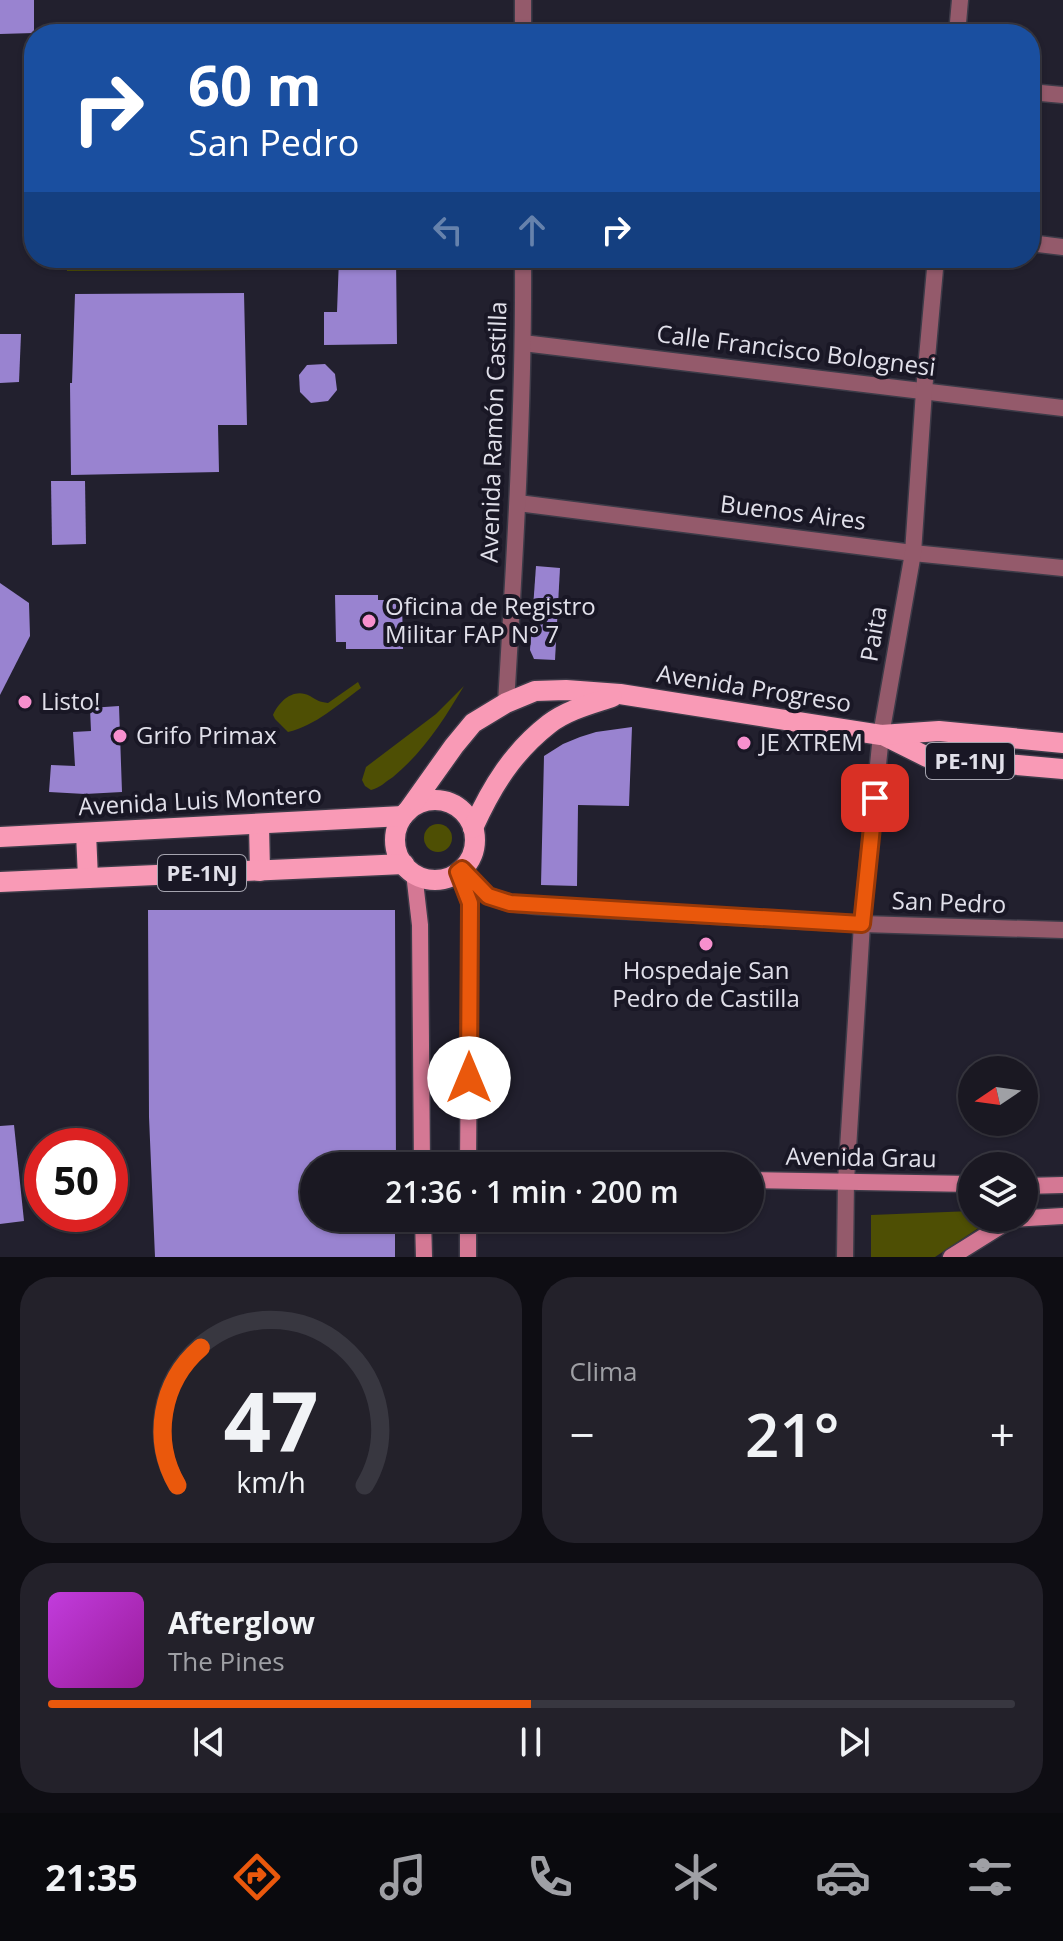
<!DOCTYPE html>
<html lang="es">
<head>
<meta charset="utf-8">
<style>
	:root { --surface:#1a1822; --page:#23212a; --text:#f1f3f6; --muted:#9fa0a5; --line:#383740; --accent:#ea580c }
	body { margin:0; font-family:"Open Sans",sans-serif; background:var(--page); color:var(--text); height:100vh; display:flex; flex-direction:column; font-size:30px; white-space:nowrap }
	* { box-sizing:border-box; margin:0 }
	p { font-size:26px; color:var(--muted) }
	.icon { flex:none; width:44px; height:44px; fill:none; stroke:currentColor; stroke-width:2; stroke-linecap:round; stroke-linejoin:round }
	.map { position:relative; height:1257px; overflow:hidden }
	.details { display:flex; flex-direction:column; gap:20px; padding:20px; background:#0e0d13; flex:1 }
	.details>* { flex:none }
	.banner { position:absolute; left:24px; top:24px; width:1016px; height:244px; border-radius:32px; box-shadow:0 2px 6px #0004,0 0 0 2px var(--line); background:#1a4fa0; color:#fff; overflow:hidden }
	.needle { width:52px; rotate:257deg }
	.tools { position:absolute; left:958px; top:1056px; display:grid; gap:16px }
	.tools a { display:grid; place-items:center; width:80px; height:80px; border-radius:50%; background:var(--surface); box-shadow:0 2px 6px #0004,0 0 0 2px var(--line); font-size:40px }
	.speed { position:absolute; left:24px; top:1128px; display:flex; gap:16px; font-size:40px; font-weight:700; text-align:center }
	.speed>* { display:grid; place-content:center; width:104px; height:104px; border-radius:50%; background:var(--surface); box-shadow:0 2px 6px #0004,0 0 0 2px var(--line); line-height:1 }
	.speed .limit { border:12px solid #d22; background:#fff; color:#111 }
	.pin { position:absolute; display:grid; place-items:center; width:68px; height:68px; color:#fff; margin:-34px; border-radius:16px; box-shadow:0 4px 12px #0006 }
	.me { position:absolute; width:88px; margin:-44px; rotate:0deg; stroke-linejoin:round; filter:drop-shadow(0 0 6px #0008) }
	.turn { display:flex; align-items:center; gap:28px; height:168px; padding:0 32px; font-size:36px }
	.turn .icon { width:104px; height:104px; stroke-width:2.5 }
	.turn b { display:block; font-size:56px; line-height:68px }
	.lanes { display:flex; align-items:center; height:76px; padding:0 32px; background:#0003; justify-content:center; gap:40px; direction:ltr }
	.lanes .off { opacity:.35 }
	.big { font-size:60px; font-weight:600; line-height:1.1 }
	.details .card { flex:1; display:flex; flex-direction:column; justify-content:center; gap:12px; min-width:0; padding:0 28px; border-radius:32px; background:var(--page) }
	.details .dial { align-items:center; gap:0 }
	.dial svg { height:208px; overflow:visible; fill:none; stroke:var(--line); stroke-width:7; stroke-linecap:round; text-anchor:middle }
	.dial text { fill:var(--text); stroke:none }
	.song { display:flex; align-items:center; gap:24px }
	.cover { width:96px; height:96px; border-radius:12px; background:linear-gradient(135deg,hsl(290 70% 55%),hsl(300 70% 35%)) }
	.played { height:8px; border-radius:4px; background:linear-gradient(90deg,var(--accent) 50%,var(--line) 50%) }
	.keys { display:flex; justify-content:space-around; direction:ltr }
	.heat { display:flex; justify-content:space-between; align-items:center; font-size:44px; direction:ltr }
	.details .tiles { flex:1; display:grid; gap:20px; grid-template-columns:1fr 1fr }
	.card:last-child { grid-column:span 2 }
	.trip { position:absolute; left:300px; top:1152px; width:464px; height:80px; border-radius:40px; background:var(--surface); box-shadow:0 2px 6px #0004,0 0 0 2px var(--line); font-weight:600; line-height:80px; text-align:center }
	.tabs { display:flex; height:128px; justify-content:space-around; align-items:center; background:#0a0a0e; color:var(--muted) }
	.tabs .icon { width:56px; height:56px }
	.tabs .on { color:var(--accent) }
	.tabs b { font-size:36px; color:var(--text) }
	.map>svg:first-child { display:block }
</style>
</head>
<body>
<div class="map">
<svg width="1063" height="1257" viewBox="0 0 1063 1257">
	<rect width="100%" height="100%" fill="#22202e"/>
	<!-- green -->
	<g fill="#4e4f04">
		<path d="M67,258H264V270L67,271Z"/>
		<path d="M358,682L361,688C339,704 315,726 288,732L275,719L273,715C279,701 294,687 310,696C317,700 319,702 328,703Z"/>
		<path d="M464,686C443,721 425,750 393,777C385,782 380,788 371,790L365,786L362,780L366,767L436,714Z"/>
		<circle cx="438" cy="838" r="14"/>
		<path d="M972,1211V1218H977L980,1227L935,1257H871V1215Z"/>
	</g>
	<!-- building -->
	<g fill="#9983d0">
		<path d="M0,0H34V33L0,34Z"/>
		<path d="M339,258H396L397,344L324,345V312H337Z"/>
		<path d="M244,293L247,425H218L219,472L71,475L70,383H72L75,294Z"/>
		<path d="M0,334H21L19,382L0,383Z"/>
		<path d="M325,364L335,374L337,390L328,401L311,403L300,392L299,375L307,365Z"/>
		<path d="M51,481H85L86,544L52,545Z"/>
		<path d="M536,566L560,568L555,660L534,659L530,650Z"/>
		<path d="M0,583L29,603L30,636L0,695Z"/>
		<path d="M335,595H378V600H402L403,649H346V642H336Z"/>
		<path d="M119,706L122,792L85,794L49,792L51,765L75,766L73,732L91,731L90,708Z"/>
		<path d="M632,727L629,806L578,805L577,886L541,885L544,756L563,744L580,737L596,732Z"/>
		<path d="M148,910H395L396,1166H314V1218H395V1257H155L149,1117Z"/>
		<path d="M14,1125L24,1221L0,1224V1126Z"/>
	</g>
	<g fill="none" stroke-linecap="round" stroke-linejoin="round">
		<!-- street casing -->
		<g stroke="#3d3b48" stroke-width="19">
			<g id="street">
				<path d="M523,34V0"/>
				<path d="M957,34L960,0"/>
				<path d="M1030,92L1063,95"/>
				<path d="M1030,243L1063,247"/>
				<path d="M523,343L1063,408"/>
				<path d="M518,503L913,553L1063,568"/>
				<path d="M506,703C515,554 524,406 523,258"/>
				<path d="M462,869L488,896L510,903L537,906L862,924L1063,930"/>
				<path d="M845,1257L846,1181L862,924L881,735L913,553L924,391L936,258"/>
			</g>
		</g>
		<!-- secondary casing -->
		<g stroke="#3d3b48" stroke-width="19">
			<g id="secondary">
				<path d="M458,872L470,903L468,1166"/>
				<path d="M414,873L420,925L422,1166"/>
				<path d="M750,1180L972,1184"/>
				<path d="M1024,1186L1063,1185"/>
				<path d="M423,1218L424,1257"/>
				<path d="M468,1218V1257"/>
				<path d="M951,1257L1012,1219L1063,1216"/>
			</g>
		</g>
		<!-- primary casing -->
		<g stroke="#3d3b48" stroke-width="23">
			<g id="primary">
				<path d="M885,736L927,757L1063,769"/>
				<circle cx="435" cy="840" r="40"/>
				<path d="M407,812L454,746L473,723L506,703L535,691L566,690L620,694L881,735L939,731L1063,743"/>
				<path d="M259,825L260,871"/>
				<path d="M473,828C492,786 513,752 549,724C567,710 591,704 612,697"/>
				<path d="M86,833L88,878"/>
				<path d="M0,837L403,816"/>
				<path d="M0,882L404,864"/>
			</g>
		</g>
		<!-- street -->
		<use href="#street" stroke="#945a6b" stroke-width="16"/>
		<!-- secondary -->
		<use href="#secondary" stroke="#d47894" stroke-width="16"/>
		<!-- primary -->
		<use href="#primary" stroke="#f99ab6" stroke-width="20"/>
	</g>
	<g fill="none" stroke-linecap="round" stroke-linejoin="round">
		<!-- route casing -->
		<g stroke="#983908" stroke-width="20">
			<path id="route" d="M469,1078L470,903L458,872L462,869L488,896L510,903L862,924L875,798"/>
		</g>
		<!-- route -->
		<use href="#route" stroke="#ea580c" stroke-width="14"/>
	</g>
	<!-- markers -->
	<g fill="#f790ce" stroke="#191725" stroke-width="3">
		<circle cx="369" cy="621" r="8"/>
		<circle cx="25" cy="702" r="8"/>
		<circle cx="120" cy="736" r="8"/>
		<circle cx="744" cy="743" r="8"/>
		<circle cx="706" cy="944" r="8"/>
	</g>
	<g text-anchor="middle" stroke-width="8" stroke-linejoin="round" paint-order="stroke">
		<!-- shield labels -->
		<g fill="#191725" stroke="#a5a4af" stroke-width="2">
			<rect x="926" y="743" width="88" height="36" rx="6"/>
			<rect x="158" y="855" width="88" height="36" rx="6"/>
		</g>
		<g font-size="22" font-weight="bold" fill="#e1e0ea">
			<text x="970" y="769">PE-1NJ</text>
			<text x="202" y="881">PE-1NJ</text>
		</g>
		<!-- street labels -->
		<g font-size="24" fill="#e1e0ea" stroke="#191725">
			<text transform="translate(796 351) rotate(7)" y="8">Calle Francisco Bolognesi</text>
			<text transform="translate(494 432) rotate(-88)" y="8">Avenida Ramón Castilla</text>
			<text transform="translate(793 513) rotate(7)" y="8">Buenos Aires</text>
			<text transform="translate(874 634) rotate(-80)" y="8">Paita</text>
			<text transform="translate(754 689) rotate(9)" y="8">Avenida Progreso</text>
			<text transform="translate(200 801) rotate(-3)" y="8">Avenida Luis Montero</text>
			<text transform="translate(949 903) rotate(2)" y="8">San Pedro</text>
			<text transform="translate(861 1158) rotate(1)" y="8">Avenida Grau</text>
		</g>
		<!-- poi labels -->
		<g font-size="24" fill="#e1e0ea" stroke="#191725" text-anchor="start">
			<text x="385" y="615">Oficina de Registro<tspan x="385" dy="28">Militar FAP N° 7</tspan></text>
			<text x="41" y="710">Listo!</text>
			<text x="136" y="744">Grifo Primax</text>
			<text x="760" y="751">JE XTREM</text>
			<text x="706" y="979" text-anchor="middle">Hospedaje San<tspan x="706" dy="28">Pedro de Castilla</tspan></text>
		</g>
	</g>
</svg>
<div class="tools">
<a><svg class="needle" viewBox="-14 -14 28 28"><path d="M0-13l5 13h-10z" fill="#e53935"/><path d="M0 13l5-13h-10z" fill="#9fa0a5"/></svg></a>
<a><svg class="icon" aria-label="layers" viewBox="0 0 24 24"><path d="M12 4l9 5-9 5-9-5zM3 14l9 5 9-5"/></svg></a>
</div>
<div class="speed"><div class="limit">50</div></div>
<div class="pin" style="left:875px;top:798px;background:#d93025"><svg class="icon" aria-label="arrive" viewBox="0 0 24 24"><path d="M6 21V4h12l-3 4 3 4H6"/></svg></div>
<svg class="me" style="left:469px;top:1078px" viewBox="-20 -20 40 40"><circle r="19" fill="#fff"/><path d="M0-13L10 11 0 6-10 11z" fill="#ea580c"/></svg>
<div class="trip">21:36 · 1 min · 200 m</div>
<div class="banner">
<div class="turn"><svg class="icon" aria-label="right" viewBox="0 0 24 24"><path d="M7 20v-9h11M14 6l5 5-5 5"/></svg><div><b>60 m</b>San Pedro</div></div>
<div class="lanes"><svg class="icon off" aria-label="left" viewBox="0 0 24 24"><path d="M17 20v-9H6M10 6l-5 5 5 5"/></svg><svg class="icon off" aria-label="ahead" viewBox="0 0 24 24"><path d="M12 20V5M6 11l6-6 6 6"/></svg><svg class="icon" aria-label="right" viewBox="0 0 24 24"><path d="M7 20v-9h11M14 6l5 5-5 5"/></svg></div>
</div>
</div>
<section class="details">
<div class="tiles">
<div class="card dial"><svg viewBox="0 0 100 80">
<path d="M14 69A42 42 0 1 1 86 69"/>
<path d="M14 69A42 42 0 0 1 23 16" stroke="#ea580c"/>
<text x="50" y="56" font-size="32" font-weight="700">47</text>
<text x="50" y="72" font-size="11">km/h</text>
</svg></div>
<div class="card"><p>Clima</p>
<div class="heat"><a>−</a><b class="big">21°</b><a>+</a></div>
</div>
<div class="card">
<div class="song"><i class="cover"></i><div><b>Afterglow</b><p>The Pines</p></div></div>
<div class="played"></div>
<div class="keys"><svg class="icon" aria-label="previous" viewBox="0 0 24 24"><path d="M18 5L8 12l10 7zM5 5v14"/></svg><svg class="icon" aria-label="pause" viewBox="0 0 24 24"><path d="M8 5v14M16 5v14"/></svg><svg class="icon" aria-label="next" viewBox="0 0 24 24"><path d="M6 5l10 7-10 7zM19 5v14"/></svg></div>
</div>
</div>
</section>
<nav class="tabs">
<b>21:35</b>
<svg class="icon on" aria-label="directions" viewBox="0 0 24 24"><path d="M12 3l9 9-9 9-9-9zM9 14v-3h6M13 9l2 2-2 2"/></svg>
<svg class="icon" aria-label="music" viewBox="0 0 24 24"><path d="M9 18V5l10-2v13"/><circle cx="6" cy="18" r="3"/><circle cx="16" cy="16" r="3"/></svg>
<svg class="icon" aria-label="phone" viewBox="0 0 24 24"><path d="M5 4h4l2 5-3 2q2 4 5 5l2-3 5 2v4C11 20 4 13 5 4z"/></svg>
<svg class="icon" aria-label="climate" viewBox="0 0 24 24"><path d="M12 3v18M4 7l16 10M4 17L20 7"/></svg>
<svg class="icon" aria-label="car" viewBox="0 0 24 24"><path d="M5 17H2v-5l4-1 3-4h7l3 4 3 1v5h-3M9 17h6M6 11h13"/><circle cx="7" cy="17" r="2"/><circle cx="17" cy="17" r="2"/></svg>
<svg class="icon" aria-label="filters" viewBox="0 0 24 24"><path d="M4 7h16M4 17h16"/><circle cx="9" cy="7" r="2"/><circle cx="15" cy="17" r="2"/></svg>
</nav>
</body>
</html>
